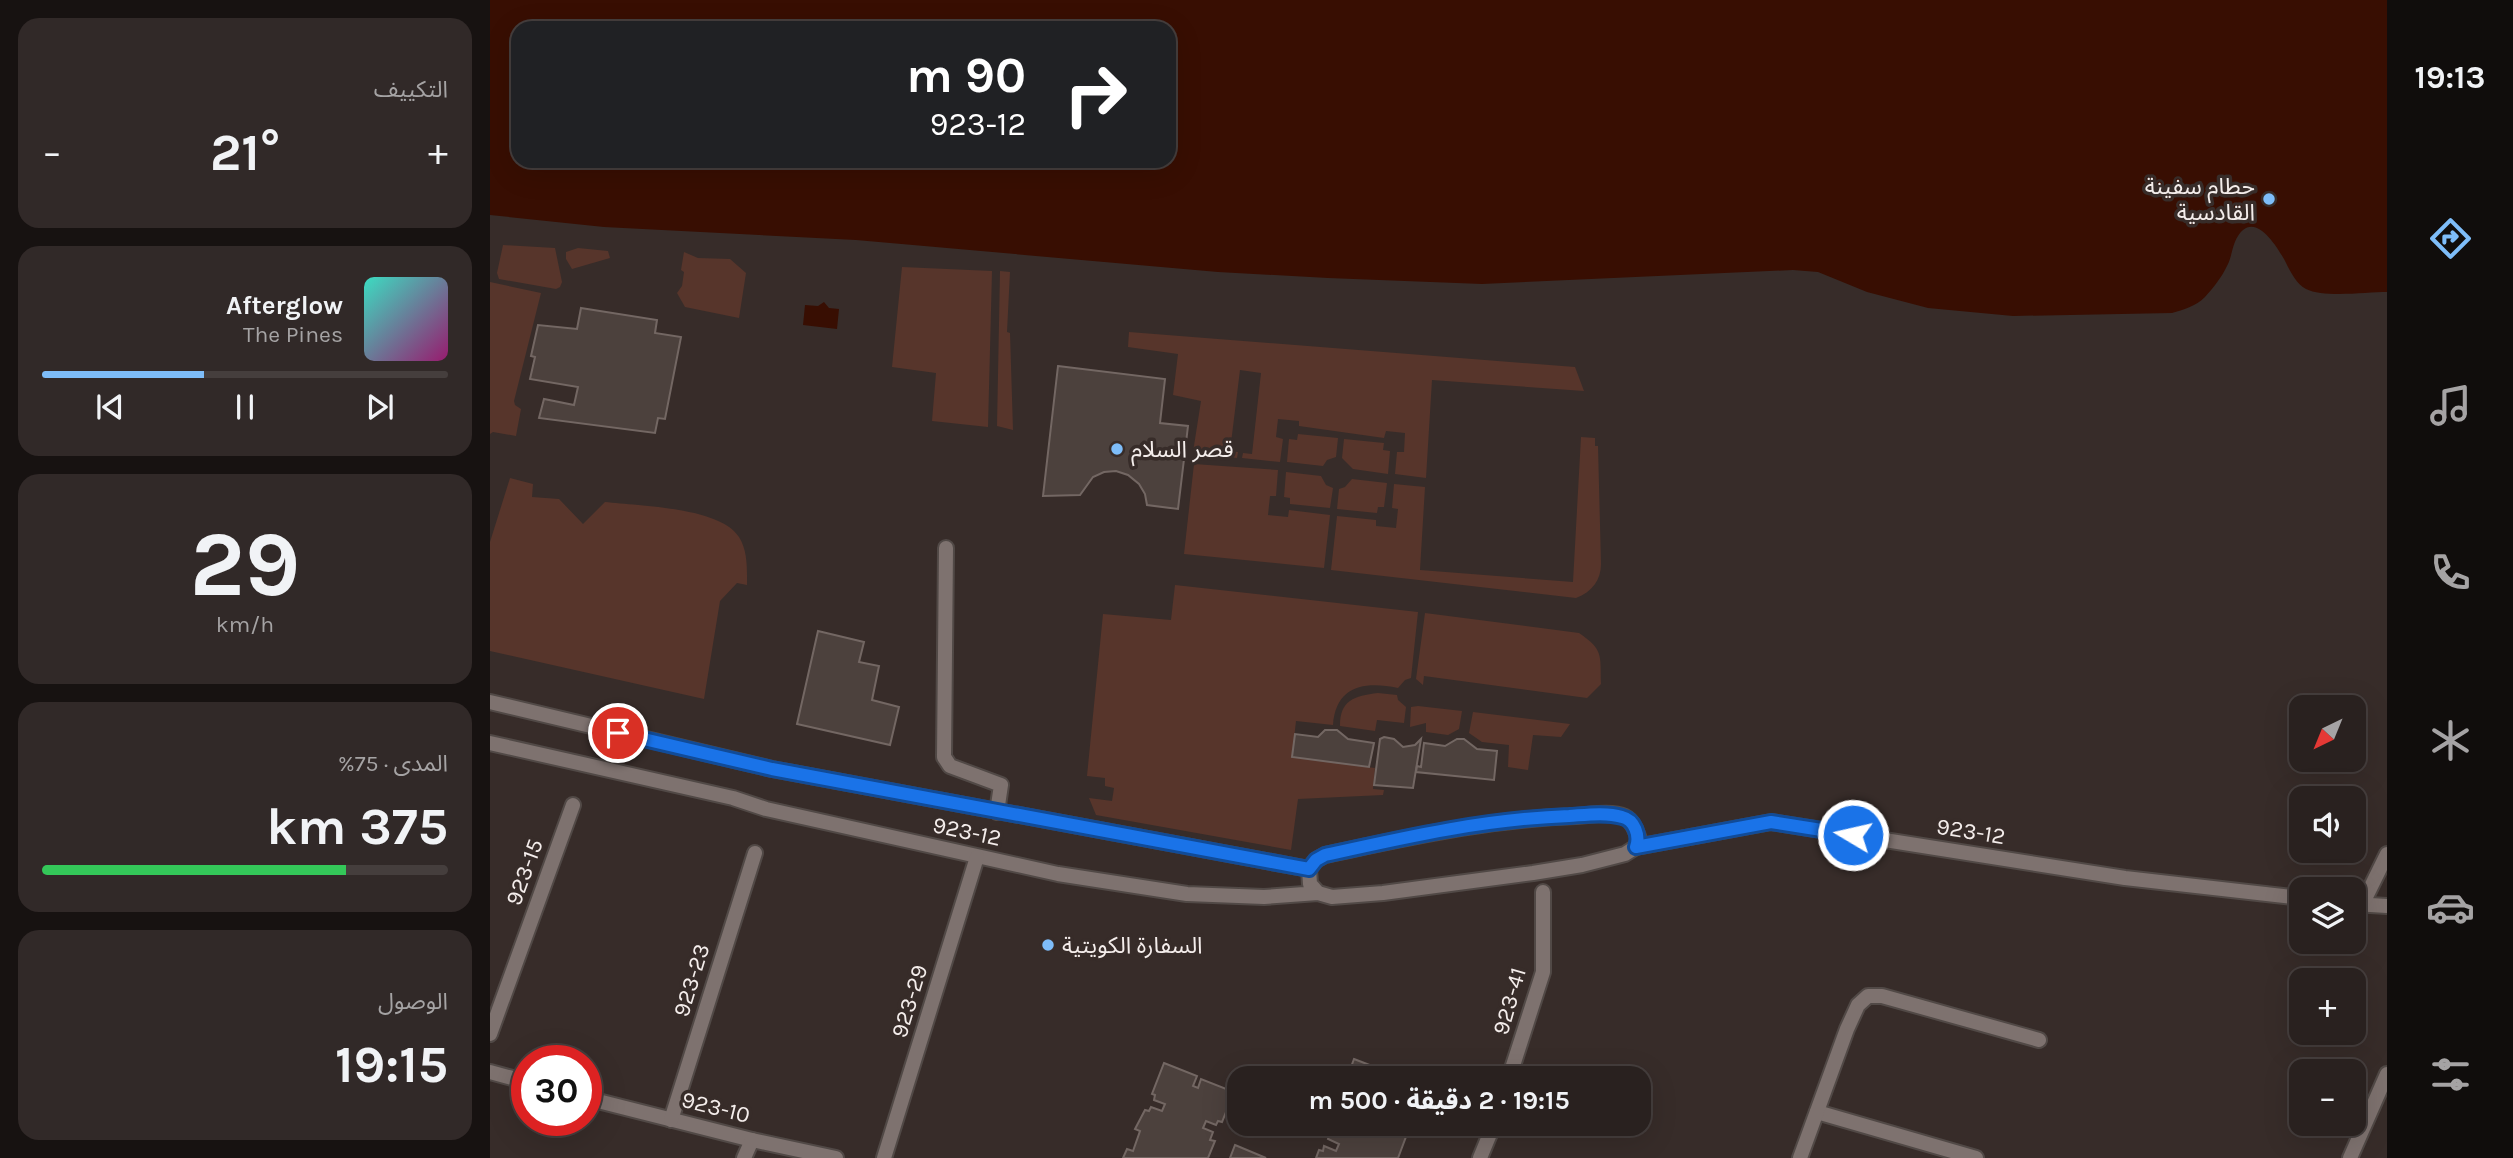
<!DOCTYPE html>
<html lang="ar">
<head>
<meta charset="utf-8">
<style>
	:root { --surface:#29211f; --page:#312928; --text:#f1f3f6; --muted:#a5a3a4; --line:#453e3d; --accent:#7ebdf9 }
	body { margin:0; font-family:Karla,"Noto Sans Arabic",sans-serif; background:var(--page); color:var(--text); direction:rtl; height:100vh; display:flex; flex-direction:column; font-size:26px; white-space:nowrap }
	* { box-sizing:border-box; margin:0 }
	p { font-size:23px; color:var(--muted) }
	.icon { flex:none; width:38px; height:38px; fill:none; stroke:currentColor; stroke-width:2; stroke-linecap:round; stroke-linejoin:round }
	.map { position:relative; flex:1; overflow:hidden; direction:ltr }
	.details { display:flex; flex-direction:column; gap:18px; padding:18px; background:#171211; width:490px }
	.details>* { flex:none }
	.banner { position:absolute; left:21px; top:21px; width:665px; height:147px; border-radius:21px; box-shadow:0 7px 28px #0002,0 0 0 2px var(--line); direction:rtl; background:#202124; color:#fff; overflow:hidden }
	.needle { width:46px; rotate:223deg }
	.tools { position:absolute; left:1799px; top:695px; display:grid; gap:14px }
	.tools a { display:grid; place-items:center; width:77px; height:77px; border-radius:14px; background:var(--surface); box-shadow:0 7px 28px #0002,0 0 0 2px var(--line); font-size:35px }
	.speed { position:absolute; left:21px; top:1045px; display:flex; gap:14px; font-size:35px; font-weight:700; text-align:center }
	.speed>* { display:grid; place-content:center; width:91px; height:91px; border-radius:50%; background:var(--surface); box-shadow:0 7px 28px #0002,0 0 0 2px var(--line); line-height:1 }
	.speed .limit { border:10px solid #d22; background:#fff; color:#111 }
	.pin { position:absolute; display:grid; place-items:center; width:60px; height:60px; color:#fff; margin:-30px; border:4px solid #fff; border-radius:50%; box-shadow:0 2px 7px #0007 }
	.me { position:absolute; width:77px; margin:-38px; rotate:279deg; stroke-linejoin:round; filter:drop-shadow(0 0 5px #0008) }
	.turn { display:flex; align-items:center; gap:24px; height:147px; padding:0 35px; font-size:32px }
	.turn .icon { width:91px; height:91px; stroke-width:2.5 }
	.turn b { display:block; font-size:49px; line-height:60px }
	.big { font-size:52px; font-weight:700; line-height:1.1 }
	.details .widget { flex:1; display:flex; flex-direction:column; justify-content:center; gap:10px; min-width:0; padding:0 24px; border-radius:21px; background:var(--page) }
	.details .dial { align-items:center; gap:0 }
	.dial b { font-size:91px; line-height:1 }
	.song { display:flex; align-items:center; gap:21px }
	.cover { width:84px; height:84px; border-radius:10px; background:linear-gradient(135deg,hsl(170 70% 55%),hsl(320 70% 35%)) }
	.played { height:7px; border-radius:4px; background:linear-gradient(90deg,var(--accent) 40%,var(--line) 40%) }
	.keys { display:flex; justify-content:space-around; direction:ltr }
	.heat { display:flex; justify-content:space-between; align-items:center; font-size:38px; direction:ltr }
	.charge { height:10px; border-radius:5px; background:linear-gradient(90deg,#34c759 75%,var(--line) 0) }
	.trip { position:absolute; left:737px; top:1066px; width:424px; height:70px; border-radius:21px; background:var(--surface); box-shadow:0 7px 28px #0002,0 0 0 2px var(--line); font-weight:700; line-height:70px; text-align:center; direction:rtl }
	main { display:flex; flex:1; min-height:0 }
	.tabs { display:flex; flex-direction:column; width:126px; justify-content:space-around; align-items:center; background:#100d0c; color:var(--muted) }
	.tabs .icon { width:49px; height:49px }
	.tabs .selected { color:var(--accent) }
	.tabs b { font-size:32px; color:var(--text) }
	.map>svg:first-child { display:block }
</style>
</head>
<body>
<main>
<nav class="tabs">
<b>19:13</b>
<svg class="icon selected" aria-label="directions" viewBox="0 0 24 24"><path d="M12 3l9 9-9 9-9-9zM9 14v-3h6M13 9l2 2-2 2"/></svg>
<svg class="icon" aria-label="music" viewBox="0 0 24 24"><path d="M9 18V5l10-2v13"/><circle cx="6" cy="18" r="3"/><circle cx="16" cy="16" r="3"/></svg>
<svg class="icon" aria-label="phone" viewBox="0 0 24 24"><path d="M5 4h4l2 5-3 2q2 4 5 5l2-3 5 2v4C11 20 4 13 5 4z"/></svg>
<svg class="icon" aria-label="climate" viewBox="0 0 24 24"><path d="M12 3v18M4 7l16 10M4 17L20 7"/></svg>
<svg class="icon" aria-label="car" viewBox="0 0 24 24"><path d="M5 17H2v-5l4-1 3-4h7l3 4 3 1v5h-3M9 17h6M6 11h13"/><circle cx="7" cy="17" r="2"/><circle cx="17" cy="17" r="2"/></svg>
<svg class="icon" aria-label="filters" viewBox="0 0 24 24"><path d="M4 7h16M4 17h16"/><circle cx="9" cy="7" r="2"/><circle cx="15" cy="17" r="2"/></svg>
</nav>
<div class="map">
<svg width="1897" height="1158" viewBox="0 0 1897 1158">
	<rect width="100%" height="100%" fill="#372c29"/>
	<!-- green -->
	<g fill="#57352b">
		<path d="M13,245L65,248L72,282L70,287L66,289L9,279L7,273Z"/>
		<path d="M88,248L118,251L120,258L82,269L76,259V252Z"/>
		<path d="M194,252L208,258L240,259L256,273L249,318L195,307L187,293L192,286L194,272L191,270Z"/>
		<path d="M412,267L502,271L498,427L442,421L446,373L402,367Z"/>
		<path d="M510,271L520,272L517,332L520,333L523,430L507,426Z"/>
		<path d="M0,282L51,293L24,401L25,405L31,409L26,436L3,432L0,434Z"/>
		<path d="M639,332L1085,367L1094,391L942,380L936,478L905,474L907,452H914L915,433L896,431L894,438L809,426V421L788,419L786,437L793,439L790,462L752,458L753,453L762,454L771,373L750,370L740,451L748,452L747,458L703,452L711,401L683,395L688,354L638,347Z"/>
		<path d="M808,434L848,438L846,457L837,460L833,466L797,462L799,439L807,440Z"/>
		<path d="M1091,437L1105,438V446H1108L1111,564C1111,580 1102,592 1086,598L841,570L847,516L886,520V526L906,528L908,509L902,508L904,484L935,487L930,570L1083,582Z"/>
		<path d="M854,439L894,443L893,450L900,451L898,474L863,469L852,458Z"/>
		<path d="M704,464L788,470L786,496H780L778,515L798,517L799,510L840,515L834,568L694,554Z"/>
		<path d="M796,472L831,476L836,485L843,488L840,508L800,504V498L794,497Z"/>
		<path d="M20,478L43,484L42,497L69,499L93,524L115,502C149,506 230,507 249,537C258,551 257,570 257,585L247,583L230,601L214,699L0,651V542Z"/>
		<path d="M862,479L897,483L894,507H888L887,513L847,509L849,489L855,487Z"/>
		<path d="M685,585L928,612L921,678L915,680L908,688C874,681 846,686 843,725L806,721L802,757L885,768L883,789L894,790L893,795L808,799L801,850L606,815L599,798L622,801L624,788L615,786V778L597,776L613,614L681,620Z"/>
		<path d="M935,613L1089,633C1114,650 1110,655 1111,684L1097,698L934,676L933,685L926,679Z"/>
		<path d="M888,693L907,695L908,700L916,707L914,723L887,720L885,731L850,726C850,700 864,696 888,693Z"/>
		<path d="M928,706L972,711L969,729L958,735L936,732V723L920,727L921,707Z"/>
		<path d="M983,712L1080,724L1071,737L1043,735L1038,770L1018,767L1019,745L992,742L979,733Z"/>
	</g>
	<!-- water -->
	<g fill="#380e02" fill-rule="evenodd">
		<path d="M0,0H1897V292C1876,292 1834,298 1816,289C1806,284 1799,269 1794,259C1786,245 1764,210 1748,236C1742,245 1742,257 1737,266C1732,277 1723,288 1715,297C1706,306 1693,310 1682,313L1523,316L1438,308L1377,292L1328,272L1303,270L992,284L838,278L728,272L366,240L114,227L0,215ZM28,28H679V161H28Z"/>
		<path d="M334,302L339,308L349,309L347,329L313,325L315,305L328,306Z"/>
	</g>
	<!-- building -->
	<g fill="#4c413d" stroke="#736763" stroke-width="2">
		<path d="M91,308L167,320L165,333L191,337L175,419L168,418L165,433L49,418L54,399L84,405L88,387L40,379L45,357L41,356L48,325L87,329Z"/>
		<path d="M568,366L675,379L670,423L698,426L688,509L657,505L655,494L649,484L638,475L626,471L614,472L603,477L590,495L553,496Z"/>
		<path d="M328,631L374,642L369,662L389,666L382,700L409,707L400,745L307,724Z"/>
		<path d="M835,730H847L858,739L884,743L879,767L802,757L805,734L828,737Z"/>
		<path d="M894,737L904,739L913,747L925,745L931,739L923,788L884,785L890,739Z"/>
		<path d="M967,739H974L987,749L1007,751L1004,780L926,772L927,766L931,767L934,743L955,746Z"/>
		<path d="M864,1059L898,1072L895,1078H857Z"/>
		<path d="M674,1063L707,1076L703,1086L708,1088L711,1079L744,1092L732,1122L728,1121L726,1125L716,1121L713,1128L723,1132L720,1140L725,1141L718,1158H633L637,1149L643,1151L650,1131L645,1129L655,1110L659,1111L661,1107L672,1111L675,1104L664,1100L665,1095L662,1094Z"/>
		<path d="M840,1124H903L901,1128L917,1134L908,1158H826L829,1150L833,1151L834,1146L846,1151L849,1144L838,1139L839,1135L836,1134Z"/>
		<path d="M745,1145L776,1158H740Z"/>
	</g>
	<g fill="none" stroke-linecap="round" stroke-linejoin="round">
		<!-- street casing -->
		<g stroke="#514946" stroke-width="18">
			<g id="street">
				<path d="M456,548L454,757L460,766L511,785L507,812"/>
				<path d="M0,702L282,769L819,869"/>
				<path d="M0,743L243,798L276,809L568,874L697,894L774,897L828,893L842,897L893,893L1043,873L1092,865L1135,854L1146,847L1149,839C1146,831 1143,821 1135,817C1122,811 1100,815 1086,816C999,819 921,837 835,855L826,860L819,869L820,884L828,893"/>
				<path d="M1146,847L1281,822L1635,878L1811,898"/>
				<path d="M1864,904L1897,906"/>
				<path d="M1872,905L1897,854"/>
				<path d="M0,1034L83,805"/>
				<path d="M0,1072L37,1082"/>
				<path d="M1019,1078L1053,972V892"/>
				<path d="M96,1098L262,1140L346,1158"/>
				<path d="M1327,1112L1486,1158"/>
				<path d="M181,1120L265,853"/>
				<path d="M254,1158L262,1140"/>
				<path d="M394,1158L487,857"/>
				<path d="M990,1158L1004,1124"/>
				<path d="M1310,1158L1357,1029L1368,1005L1378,996H1392L1549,1040"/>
				<path d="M1860,1158L1897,1074"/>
			</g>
		</g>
		<!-- street -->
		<use href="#street" stroke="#7e726f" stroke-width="14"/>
	</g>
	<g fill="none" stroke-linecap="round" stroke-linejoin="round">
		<!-- route casing -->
		<g stroke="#114b97" stroke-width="18">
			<path id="route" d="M128,733L282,769L819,869L826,860L835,855C916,837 995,819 1079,816C1095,815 1116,812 1132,817C1145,820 1150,836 1146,847L1281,822L1363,835"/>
		</g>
		<!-- route -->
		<use href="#route" stroke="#1a73e8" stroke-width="12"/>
	</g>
	<!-- markers -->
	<g fill="#7ebdf9" stroke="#372c29" stroke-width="2.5">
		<circle cx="1779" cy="199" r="7"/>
		<circle cx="627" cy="449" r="7"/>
		<circle cx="558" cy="945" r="7"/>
	</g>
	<g text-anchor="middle" stroke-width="7" stroke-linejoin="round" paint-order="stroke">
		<!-- poi labels -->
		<g font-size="23" fill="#f4edeb" stroke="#372c29" text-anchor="start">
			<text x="1765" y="194" text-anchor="end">حطام سفينة<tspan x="1765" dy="26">القادسية</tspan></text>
			<text x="641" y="457">قصر السلام</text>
			<text x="572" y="953">السفارة الكويتية</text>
		</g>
		<!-- street labels -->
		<g font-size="23" fill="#f4edeb" stroke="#372c29">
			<text transform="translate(477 831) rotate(12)" y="8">923-12</text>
			<text transform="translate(1481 831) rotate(9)" y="8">923-12</text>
			<text transform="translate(34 872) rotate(-70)" y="8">923-15</text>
			<text transform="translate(201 980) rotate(-73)" y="8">923-23</text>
			<text transform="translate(419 1001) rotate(-73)" y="8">923-29</text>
			<text transform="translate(1019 1001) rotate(-74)" y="8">923-41</text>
			<text transform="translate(226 1107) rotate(14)" y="8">923-10</text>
		</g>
	</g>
</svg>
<div class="tools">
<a><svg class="needle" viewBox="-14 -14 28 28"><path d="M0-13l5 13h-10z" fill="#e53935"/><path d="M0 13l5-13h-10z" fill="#a5a3a4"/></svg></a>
<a><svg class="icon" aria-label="sound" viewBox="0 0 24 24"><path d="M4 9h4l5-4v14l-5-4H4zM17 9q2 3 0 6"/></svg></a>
<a><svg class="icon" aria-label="layers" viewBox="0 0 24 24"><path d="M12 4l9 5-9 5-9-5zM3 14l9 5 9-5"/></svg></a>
<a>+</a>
<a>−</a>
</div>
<div class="speed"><div class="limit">30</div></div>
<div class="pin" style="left:128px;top:733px;background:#d93025"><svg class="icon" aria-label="arrive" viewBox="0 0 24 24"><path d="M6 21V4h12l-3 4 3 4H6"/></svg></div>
<svg class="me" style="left:1363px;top:835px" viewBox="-20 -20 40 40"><circle r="17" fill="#1a73e8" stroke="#fff" stroke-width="3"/><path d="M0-11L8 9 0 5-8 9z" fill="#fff"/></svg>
<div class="trip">19:15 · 2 دقيقة · 500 m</div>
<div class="banner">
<div class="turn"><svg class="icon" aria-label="right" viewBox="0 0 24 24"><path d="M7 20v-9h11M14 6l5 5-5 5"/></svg><div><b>90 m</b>923-12</div></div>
</div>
</div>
<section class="details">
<div class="widget"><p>التكييف</p>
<div class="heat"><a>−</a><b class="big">21°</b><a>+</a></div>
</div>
<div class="widget">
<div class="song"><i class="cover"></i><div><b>Afterglow</b><p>The Pines</p></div></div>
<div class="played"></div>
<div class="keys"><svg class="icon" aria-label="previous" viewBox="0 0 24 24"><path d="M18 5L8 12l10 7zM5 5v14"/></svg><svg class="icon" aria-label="pause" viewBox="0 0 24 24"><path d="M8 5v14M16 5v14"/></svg><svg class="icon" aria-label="next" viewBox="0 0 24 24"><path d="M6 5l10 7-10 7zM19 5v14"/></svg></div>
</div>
<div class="widget dial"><b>29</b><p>km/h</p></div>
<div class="widget"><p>المدى · 75%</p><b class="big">375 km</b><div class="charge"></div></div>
<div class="widget"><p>الوصول</p><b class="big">19:15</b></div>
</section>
</main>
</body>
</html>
